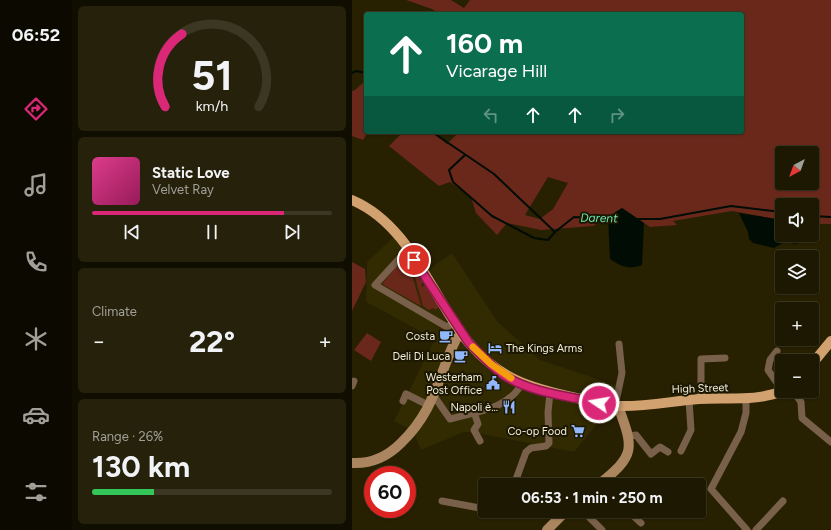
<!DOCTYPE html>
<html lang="en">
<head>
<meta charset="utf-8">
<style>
	:root { --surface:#1d1801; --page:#25210b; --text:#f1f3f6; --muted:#a0a099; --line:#3b3723; --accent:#db2777 }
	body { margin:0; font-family:Figtree,sans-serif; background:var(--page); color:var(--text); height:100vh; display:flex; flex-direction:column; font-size:15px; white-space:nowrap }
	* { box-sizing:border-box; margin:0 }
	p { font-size:13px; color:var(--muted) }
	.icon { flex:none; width:22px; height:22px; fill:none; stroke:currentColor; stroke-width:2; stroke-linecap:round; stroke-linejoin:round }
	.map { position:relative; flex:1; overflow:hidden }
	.panel { display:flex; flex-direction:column; gap:6px; padding:6px; background:#100d01; width:280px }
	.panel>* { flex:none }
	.hud { position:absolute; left:12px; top:12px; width:380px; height:122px; border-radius:4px; box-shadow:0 1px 3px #0004,0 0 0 1px var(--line); background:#0b6e4f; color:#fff; overflow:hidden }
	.needle { width:26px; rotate:221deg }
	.buttons { position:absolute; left:423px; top:146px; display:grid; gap:8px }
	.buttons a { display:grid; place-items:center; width:44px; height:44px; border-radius:4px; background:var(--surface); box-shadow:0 1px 3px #0004,0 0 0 1px var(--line); font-size:20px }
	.speed { position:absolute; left:12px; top:466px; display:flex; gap:8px; font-size:20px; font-weight:700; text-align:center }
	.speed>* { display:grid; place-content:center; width:52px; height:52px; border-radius:50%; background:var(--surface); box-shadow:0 1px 3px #0004,0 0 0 1px var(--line); line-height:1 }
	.speed .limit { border:6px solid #d22; background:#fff; color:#111 }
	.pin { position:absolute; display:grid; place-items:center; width:34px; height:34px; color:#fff; margin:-17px; border:2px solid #fff; border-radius:50%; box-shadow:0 1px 4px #0007 }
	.me { position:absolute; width:44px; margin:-22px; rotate:282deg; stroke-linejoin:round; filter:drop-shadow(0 0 3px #0008) }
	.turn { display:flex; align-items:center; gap:14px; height:84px; padding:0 16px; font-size:18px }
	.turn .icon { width:52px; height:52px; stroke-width:2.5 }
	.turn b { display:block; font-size:28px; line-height:34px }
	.lanes { display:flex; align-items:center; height:38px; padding:0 16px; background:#0003; justify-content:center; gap:20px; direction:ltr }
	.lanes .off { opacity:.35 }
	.big { font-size:30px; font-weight:700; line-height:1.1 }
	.panel .widget { flex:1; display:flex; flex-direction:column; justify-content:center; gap:6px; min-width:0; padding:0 14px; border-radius:6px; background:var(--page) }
	.panel .dial { align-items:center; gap:0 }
	.dial svg { height:104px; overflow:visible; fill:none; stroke:var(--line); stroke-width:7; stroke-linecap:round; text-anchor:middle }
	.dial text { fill:var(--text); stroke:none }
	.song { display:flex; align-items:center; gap:12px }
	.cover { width:48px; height:48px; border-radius:6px; background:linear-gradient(135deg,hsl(330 70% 55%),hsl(330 70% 35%)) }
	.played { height:4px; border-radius:2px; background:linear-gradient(90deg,var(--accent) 80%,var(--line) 80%) }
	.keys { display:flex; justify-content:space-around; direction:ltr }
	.heat { display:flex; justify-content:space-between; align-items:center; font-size:22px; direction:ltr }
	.charge { height:6px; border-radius:3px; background:linear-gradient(90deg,#34c759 26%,var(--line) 0) }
	.trip { position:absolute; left:126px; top:478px; width:228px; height:40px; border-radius:4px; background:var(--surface); box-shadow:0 1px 3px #0004,0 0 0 1px var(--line); font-weight:700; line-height:40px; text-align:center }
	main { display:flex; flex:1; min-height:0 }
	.tab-bar { display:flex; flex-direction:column; width:72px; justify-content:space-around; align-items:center; background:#0c0a00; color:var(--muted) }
	.tab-bar .icon { width:28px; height:28px }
	.tab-bar .current { color:var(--accent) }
	.tab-bar b { font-size:18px; color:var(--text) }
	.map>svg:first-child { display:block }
</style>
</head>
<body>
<main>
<nav class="tab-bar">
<b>06:52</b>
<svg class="icon current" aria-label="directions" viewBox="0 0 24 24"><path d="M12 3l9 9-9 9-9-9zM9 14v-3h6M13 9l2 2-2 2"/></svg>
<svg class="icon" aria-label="music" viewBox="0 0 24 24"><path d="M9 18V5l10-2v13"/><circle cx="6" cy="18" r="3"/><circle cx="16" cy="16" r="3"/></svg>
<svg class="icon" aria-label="phone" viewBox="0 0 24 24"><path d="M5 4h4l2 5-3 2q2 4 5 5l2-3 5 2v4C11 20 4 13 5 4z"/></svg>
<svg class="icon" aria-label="climate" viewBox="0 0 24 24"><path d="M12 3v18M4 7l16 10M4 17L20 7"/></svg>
<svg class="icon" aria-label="car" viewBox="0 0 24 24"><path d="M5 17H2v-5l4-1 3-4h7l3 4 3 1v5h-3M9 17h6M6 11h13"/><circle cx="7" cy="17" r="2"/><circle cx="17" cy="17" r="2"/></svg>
<svg class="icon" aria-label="filters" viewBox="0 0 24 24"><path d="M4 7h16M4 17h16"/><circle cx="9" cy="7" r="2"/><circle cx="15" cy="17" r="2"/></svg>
</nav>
<section class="panel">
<div class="widget dial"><svg viewBox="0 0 100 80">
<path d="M14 69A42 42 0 1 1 86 69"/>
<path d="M14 69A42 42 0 0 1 27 13" stroke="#db2777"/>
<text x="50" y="56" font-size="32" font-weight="700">51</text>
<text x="50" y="72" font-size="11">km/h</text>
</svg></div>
<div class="widget">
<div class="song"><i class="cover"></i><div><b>Static Love</b><p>Velvet Ray</p></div></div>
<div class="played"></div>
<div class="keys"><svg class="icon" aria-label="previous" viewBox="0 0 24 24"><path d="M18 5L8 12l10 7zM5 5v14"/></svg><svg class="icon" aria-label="pause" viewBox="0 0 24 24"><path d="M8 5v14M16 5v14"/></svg><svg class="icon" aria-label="next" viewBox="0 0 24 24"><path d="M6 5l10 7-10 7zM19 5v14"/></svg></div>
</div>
<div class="widget"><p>Climate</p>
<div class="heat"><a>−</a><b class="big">22°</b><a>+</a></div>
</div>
<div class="widget"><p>Range · 26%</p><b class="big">130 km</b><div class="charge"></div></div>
</section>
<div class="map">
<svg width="479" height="530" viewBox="0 0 479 530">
	<rect width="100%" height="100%" fill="#272001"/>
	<!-- built -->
	<path fill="#322a00" d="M49,230L78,269L100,253L145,321L188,360L266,386L263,402L222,452L120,432H112L69,450L62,434L57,429L42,421L83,339L14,302L15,262Z"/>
	<!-- green -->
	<g fill="#6a281b" fill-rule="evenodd">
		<path d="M54,0H99L112,8L118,0H479V224H460V205H430V220L380,211L321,221L325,225L298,227L270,208L241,226L189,230L155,223L145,235L124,213L119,197L98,182L87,186L37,146L51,132H80L95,144L107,132H390V14H88L80,9ZM430,153H460V183H430ZM196,177L216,183L201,209L188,219L173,215Z"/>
		<path d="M14,80V113L11,115L14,120V132H16L11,140L0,136V91L3,90Z"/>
		<path d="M52,257L55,258L69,306L30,284Z"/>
		<path d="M0,262L13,269L14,282L0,311Z"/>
		<path d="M59,263L71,283L69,285L70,287L73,285L88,305L84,310L81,308L77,310L71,306Z"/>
		<path d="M15,333L29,342L19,361L2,350Z"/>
	</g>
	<!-- water -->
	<g fill="#000c04">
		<path d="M270,208L292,223L290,265C277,270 270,267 258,259L256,217Z"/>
		<path d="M387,213L430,220V235H451L445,244L432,242L422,248L401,243L397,239L396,232Z"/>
	</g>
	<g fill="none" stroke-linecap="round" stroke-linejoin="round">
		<!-- stream -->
		<g stroke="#000c04" stroke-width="2">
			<path d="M0,73L4,71L14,73"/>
			<path d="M80,132L142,174L203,232L222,217L258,219"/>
			<path d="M113,155L97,170L101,182L140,216L182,238L196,240L203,232"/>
			<path d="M460,216L479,217"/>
			<path d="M285,219H308L379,206L430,212"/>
		</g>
		<!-- street -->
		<g stroke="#78604a" stroke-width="7">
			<path d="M56,249L23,285L95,327L103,322"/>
			<path d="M425,351L418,360L416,370L430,390"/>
			<path d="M0,386L2,381"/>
			<path d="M441,391L449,402L450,418L479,442"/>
			<path d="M82,396L98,419C124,412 157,409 170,383"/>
			<path d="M349,399V359L373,358"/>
			<path d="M394,399V413L389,432L359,489L395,530"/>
			<path d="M51,401L54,394L78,406"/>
			<path d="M263,406L270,373L267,344"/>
			<path d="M122,412L126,424L122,430L128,441"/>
			<path d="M277,436L284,435L299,454L308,447L316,452"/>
			<path d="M329,451L339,430L337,400"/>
			<path d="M162,485L174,452L179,448L194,446L197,443L196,412L198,393"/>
			<path d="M90,501L133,509"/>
			<path d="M231,511L250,530"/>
			<path d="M276,511L289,523"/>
			<path d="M404,530L431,501"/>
		</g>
		<!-- secondary -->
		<g stroke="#aa855f" stroke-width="10">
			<path d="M0,463C19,464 36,456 49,443C83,410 85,379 104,339L110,334"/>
			<path d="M246,485C284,455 282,449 266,406"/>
			<path d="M195,530L214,511"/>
		</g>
		<!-- primary -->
		<g stroke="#d2a170" stroke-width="10">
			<path d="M0,200C59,225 79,296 117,343C149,380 178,388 224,398C238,401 252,406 266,406C293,407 321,401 347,399C376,397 403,402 431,391"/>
			<path d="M460,364L479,341"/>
		</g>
	</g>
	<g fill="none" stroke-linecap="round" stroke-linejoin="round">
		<!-- route casing -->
		<g stroke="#8e194d" stroke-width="10">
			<path id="route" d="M62,260L117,343C128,354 140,367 153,376C181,393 216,396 247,403"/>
		</g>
		<!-- route -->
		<use href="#route" stroke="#db2777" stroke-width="7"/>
		<!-- slow -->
		<path stroke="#f59e0b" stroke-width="7" d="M121,347L139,364L159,378"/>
	</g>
	<!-- icons -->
	<defs>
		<g id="cafe-bare" transform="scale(1.08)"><path d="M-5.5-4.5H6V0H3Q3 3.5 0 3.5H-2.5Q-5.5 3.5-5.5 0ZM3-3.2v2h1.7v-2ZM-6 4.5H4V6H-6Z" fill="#91b8fd" stroke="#1c1701" stroke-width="2.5" paint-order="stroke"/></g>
		<g id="hotel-bare" transform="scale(1.08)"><path d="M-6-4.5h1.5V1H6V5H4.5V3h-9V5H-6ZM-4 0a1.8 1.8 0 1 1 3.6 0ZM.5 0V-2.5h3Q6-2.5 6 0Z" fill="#91b8fd" stroke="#1c1701" stroke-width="2.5" paint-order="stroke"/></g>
		<g id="civic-bare" transform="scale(1.08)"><path d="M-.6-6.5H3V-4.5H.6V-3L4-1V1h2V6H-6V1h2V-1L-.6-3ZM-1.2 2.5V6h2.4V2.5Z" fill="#91b8fd" stroke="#1c1701" stroke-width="2.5" paint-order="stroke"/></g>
		<g id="restaurant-bare" transform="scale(1.08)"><path d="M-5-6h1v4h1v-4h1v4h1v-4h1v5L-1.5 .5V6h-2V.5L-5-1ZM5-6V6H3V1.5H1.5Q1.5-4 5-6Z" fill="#91b8fd" stroke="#1c1701" stroke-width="2.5" paint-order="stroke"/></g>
		<g id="supermarket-bare" transform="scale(1.08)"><path d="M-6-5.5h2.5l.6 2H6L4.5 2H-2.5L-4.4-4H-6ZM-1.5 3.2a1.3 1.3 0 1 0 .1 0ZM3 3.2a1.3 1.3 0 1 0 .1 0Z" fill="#91b8fd" stroke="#1c1701" stroke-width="2.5" paint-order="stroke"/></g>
	</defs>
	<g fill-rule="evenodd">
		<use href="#cafe-bare" x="94" y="336"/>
		<use href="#hotel-bare" x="143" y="348"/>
		<use href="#cafe-bare" x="109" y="356"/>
		<use href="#civic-bare" x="141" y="383"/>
		<use href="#restaurant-bare" x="157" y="407"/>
		<use href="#supermarket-bare" x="226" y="431"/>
	</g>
	<g text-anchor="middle" stroke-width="4" stroke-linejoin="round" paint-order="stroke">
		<!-- poi labels -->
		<g font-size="11" fill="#f1eddb" stroke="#1c1701" text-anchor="end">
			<text x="83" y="340">Costa</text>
			<text x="154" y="352" text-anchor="start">The Kings Arms</text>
			<text x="98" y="360">Deli Di Luca</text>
			<text x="130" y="381">Westerham<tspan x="130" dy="13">Post Office</tspan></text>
			<text x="146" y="411">Napoli è...</text>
			<text x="215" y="435">Co-op Food</text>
		</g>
		<!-- street labels -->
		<g font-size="11" fill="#f1eddb" stroke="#1c1701">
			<text transform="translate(348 388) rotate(-2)" y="4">High Street</text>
		</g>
		<!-- water labels -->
		<g font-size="12" font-style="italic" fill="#6de6b3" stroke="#1c1701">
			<text transform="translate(247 218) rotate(1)" y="4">Darent</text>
		</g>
	</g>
</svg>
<div class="buttons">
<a><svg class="needle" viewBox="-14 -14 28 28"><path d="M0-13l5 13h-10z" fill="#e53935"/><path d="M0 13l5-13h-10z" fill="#a0a099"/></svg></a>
<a><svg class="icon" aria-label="sound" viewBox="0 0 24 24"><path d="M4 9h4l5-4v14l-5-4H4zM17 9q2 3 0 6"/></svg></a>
<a><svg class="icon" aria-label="layers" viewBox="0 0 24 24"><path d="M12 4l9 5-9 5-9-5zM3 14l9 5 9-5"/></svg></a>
<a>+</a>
<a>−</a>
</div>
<div class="speed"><div class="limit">60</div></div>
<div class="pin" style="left:62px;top:260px;background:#d93025"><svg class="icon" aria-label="arrive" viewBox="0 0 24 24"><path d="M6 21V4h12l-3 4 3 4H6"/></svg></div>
<svg class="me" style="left:247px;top:403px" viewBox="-20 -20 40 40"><circle r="17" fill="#db2777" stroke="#fff" stroke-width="3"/><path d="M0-11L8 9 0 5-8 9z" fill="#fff"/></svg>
<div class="trip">06:53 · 1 min · 250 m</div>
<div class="hud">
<div class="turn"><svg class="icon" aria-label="ahead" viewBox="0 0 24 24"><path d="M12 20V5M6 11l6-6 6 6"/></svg><div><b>160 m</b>Vicarage Hill</div></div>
<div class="lanes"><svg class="icon off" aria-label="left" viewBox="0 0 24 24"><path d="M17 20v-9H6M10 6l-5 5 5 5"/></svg><svg class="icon" aria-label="ahead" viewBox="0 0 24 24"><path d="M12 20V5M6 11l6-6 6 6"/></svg><svg class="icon" aria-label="ahead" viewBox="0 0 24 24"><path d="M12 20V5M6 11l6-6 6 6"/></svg><svg class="icon off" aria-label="right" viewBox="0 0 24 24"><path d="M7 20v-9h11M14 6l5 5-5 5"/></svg></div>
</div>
</div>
</main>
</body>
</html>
